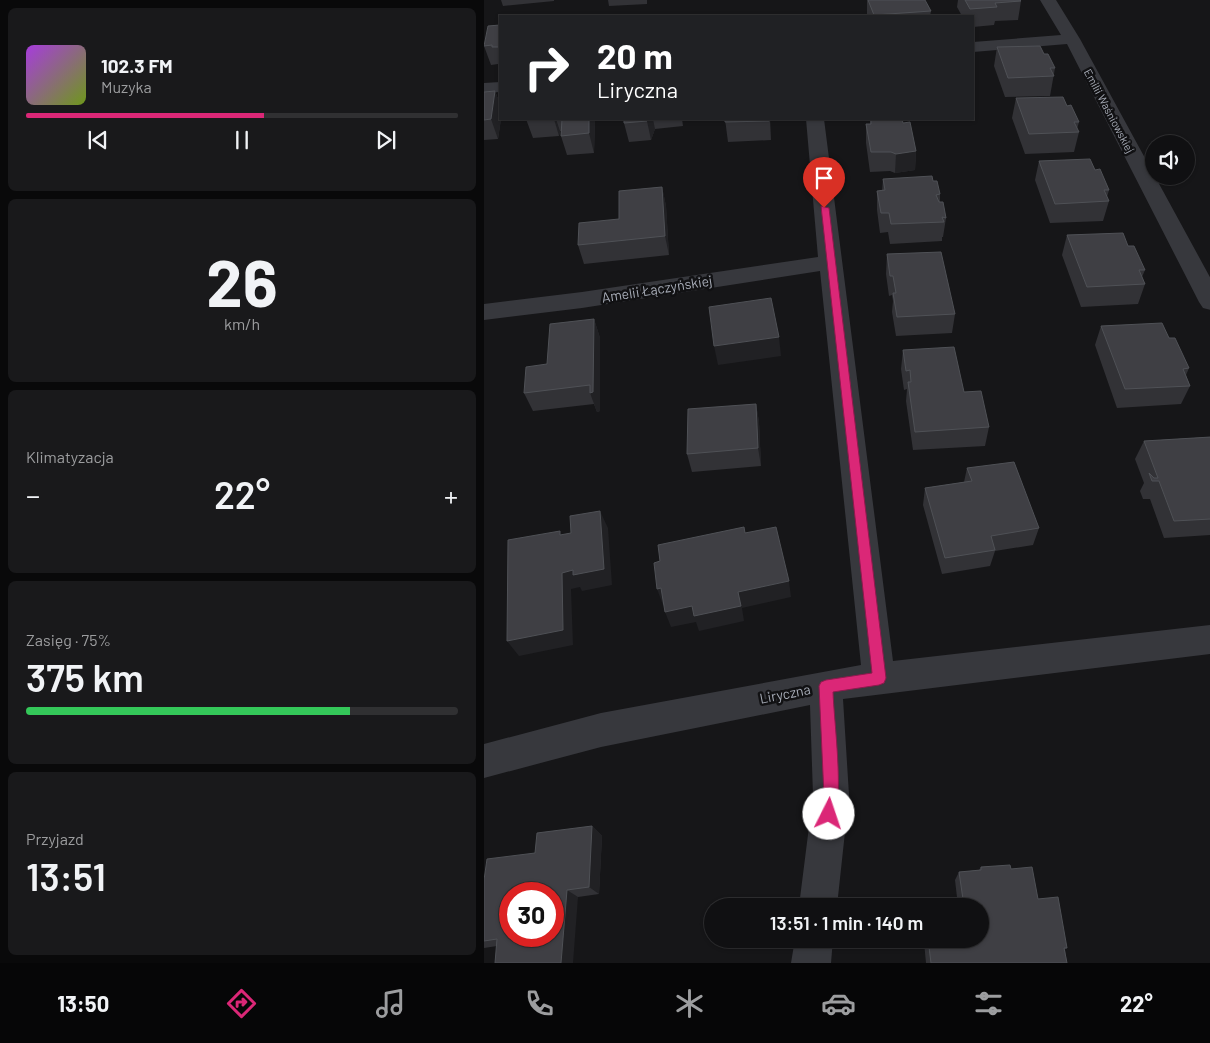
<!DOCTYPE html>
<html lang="pl">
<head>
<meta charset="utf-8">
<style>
	:root { --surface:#101012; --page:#19191b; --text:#f1f3f6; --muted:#9c9d9f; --line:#303032; --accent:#db2777 }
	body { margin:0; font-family:Barlow,sans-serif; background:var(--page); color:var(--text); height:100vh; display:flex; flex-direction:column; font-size:19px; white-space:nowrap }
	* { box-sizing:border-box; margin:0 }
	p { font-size:16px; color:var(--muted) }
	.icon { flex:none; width:28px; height:28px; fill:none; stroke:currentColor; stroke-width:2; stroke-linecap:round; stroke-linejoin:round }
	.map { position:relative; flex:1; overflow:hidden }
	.panel { display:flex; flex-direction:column; gap:8px; padding:8px; background:#09090a; width:484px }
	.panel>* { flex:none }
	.top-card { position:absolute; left:15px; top:15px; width:475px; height:105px; border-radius:0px; box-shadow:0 1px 4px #0004,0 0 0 1px var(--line); background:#202124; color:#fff; overflow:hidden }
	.buttons { position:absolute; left:661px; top:135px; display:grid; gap:10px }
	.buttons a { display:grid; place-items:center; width:50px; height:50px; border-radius:50%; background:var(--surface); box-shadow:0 1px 4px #0004,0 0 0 1px var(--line); font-size:25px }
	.speed { position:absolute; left:15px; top:882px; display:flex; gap:10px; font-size:25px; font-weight:700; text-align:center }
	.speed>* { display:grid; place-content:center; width:65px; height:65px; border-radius:50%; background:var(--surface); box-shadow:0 1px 4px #0004,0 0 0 1px var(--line); line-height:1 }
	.speed .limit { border:8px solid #d22; background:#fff; color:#111 }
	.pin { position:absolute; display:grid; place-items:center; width:42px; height:42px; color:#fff; margin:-51px -21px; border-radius:50% 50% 50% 0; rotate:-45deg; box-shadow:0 0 5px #0007 }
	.pin .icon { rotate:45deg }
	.me { position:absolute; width:55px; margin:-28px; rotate:4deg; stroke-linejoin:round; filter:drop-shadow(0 0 4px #0008) }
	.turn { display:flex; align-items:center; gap:18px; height:105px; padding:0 15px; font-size:22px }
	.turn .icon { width:65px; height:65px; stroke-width:2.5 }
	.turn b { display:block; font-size:35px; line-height:42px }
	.big { font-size:38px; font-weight:600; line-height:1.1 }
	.panel .widget { flex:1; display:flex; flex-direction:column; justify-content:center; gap:8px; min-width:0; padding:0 18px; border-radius:8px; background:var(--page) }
	.panel .dial { align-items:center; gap:0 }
	.dial b { font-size:65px; line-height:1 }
	.song { display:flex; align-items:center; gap:15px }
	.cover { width:60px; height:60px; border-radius:8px; background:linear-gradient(135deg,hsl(280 70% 55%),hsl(80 70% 35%)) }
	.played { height:5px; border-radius:2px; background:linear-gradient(90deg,var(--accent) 55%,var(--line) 55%) }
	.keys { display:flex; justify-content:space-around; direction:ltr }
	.heat { display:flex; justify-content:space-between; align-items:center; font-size:28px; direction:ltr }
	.charge { height:8px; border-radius:4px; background:linear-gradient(90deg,#34c759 75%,var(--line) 0) }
	.trip { position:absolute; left:220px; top:898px; width:285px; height:50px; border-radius:25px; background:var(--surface); box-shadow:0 1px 4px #0004,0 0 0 1px var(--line); font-weight:600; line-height:50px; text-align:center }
	.tab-bar { display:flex; height:80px; justify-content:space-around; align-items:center; background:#060607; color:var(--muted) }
	.tab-bar .icon { width:35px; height:35px }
	.tab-bar .selected { color:var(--accent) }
	.tab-bar b { font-size:22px; color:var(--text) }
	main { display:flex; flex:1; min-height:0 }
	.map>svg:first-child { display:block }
</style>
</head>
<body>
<main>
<section class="panel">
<div class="widget">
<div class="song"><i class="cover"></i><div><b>102.3 FM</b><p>Muzyka</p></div></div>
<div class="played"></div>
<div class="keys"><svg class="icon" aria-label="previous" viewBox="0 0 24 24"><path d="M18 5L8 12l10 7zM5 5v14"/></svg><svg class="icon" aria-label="pause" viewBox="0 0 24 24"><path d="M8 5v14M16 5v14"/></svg><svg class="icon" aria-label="next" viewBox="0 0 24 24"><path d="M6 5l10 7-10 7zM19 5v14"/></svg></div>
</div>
<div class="widget dial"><b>26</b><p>km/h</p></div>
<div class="widget"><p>Klimatyzacja</p>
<div class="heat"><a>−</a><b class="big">22°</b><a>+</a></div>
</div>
<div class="widget"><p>Zasięg · 75%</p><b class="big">375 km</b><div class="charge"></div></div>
<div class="widget"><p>Przyjazd</p><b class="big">13:51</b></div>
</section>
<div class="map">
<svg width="727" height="963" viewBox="0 0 727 963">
	<rect width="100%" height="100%" fill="#161618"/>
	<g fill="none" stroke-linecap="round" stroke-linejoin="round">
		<!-- street -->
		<g fill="#37383d" fill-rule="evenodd">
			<path d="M556,0H572L596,39L727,279V310L719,308L715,302L583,44L489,52V42L577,35Z"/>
			<path d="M16,82V92L0,93V83Z"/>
			<path d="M322,119H340L409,661L727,625V654L359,699L365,795L353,906H315L329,795L326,705L117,747L0,778V744L117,713L377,665L336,271L98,308L0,320V304L98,292L334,257Z"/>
			<path d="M311,939H349L347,963H307Z"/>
		</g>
	</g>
	<!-- wall -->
	<g fill="#323236">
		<path d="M17,0H70V1L19,6Z"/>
		<path d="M124,0H163V4L125,6Z"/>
		<path d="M383,0L447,11L446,16H383Z"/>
		<path d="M474,0H536L537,1L534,20L511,21L510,25L489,27V16H478L473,7Z"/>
		<path d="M16,25V66H15L14,64L7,65L0,46Z"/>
		<path d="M513,47L560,54L571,68L566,96L521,97L510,66Z"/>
		<path d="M11,91L16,104V119H17L14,139L0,140V92Z"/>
		<path d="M532,98L583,106L595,122L593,129L595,132L590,152L541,154L528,118Z"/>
		<path d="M42,119H111L110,153L83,155L77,136V131H76L75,136L49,138Z"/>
		<path d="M140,119H198L199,126L171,129L167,140L145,142L140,123Z"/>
		<path d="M241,119H286L287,140L244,142Z"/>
		<path d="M386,119H418L419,123L432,151L431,170L411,173L406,171L386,172L382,143V124H386Z"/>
		<path d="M555,161L611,170L625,190L623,197L625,201L619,221L566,223L551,180Z"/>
		<path d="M399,179L449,181L456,194V202L462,218L459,237H458V241L406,244L404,232L396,233L393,210V191H398Z"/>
		<path d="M178,187L182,206L185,255L100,264L94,245L135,219Z"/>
		<path d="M583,235L644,246L661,270L658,277L661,284L654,304L597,307L578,255Z"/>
		<path d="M403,254L471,314L468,333L412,336L408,312L409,301L408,295L405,296L402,274Z"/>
		<path d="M110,319L116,338V411L113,412L110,404L49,411L40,393L63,364Z"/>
		<path d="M617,326L685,338L705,368L702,375L706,386L697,404L633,408L611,345Z"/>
		<path d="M419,350L480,392L505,427L501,446L429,450L422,401L423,389L420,390L417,369Z"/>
		<path d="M272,404L275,422L277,466L208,472L203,454Z"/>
		<path d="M727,437V535L680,538L666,499H659L656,491L660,483L651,459L660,441Z"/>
		<path d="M483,468L555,528L549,545L511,551L506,566L458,574L439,505L441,488L480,482Z"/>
		<path d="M108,826L118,836L115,894L94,897L13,946L0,948V880L51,853Z"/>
		<path d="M497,867L527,869L554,899L583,948L581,949L583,963H442L440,942L442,939H496V906H474L471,880L475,872L495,870Z"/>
	</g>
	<!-- shaded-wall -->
	<g fill="#212124">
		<path d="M11,91L16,104V119H17L14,139L7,119Z"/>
		<path d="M70,119H72L76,131L75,136Z"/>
		<path d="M105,119H111L110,153L105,133Z"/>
		<path d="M164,119H169L171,129L167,140L163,121Z"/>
		<path d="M432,151L431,170L411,173L412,154Z"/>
		<path d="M178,187L182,206L185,255L181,236Z"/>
		<path d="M110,319L116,338V411L113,412L106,393Z"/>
		<path d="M295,337L297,356L234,365L230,346Z"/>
		<path d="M272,404L275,422L277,466L274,448Z"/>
		<path d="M116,511L124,528L128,585L98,591L96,587L87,589L89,645L35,656L23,641L78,573Z"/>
		<path d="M305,581L307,597L258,608L260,621L215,631L212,622L187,627L181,612L208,606L254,592Z"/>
		<path d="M177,588L183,604L179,605L173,589Z"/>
		<path d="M108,826L118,836L115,894L105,887Z"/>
		<path d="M83,890L94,897L89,963H77Z"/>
	</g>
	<!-- building -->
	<g fill="#3f3f44" stroke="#4f5156" fill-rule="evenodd">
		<path d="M384,0H441L447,11L390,15Z"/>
		<path d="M481,0H536L537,1L511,3L513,7L486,9Z"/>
		<path d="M16,25V47H8V45L0,46L4,26Z"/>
		<path d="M556,46L560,54H564L571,68H566L570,76L524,78L513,47Z"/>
		<path d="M11,91L7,119L0,120V92Z"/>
		<path d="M579,97L583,106L587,105L595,122H590L595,132L545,134L532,98Z"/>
		<path d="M78,119H105V133L77,136Z"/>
		<path d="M140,119H164L163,121L140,123Z"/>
		<path d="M241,119H285V121L241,122Z"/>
		<path d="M387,119H418L419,123L426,122L432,151L412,154L407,152H387L382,124H387Z"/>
		<path d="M606,159L611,170L616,169L625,190H620L625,201L571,204L555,161Z"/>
		<path d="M448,176L449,181H453L456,194L452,195L455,202H459L462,218L458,217L460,222L407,224L405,213H397L393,191L401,190L399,179Z"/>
		<path d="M178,187L181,236L94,245L95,223L135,219V191Z"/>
		<path d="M639,233L644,246H650L661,270H655L661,284L603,287L583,235Z"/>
		<path d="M457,252L471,314L413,317L409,293H412L409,276H406L403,254Z"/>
		<path d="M287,298L295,337L230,346L225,307Z"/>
		<path d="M110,319L109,392L106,393V385L40,393L42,367L63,364L66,324Z"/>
		<path d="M678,323L685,338H691L705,368L699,369L706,386L641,389L617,326Z"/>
		<path d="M470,347L480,392L497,391L505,427L431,432L424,382H427L426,370L422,371L419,350Z"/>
		<path d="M272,404L274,448L203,454L204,409Z"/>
		<path d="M727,437V519L690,521L675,481H668L665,473L670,478H674L660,441Z"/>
		<path d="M530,462L555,528L507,536L511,550L461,558L441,488L488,481L483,468Z"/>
		<path d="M116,511L120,569L89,575V570L78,573L79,630L23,641L24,540L76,531V535L87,533L86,516Z"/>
		<path d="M260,527L261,533L292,527L305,581L254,592L257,606L210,616L208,606L181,612L177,588L173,589L170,563L176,561L174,545Z"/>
		<path d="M108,826L105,887L83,890L77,963H11L13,939L0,941V880L3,859L51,853L53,833ZM26,894H69V936H26Z"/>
		<path d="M526,865L527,869L548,867L554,899L574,897L583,948H580L583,963H447L444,939H496V906H480L475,872L497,870V867Z"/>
	</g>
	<!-- route -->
	<path fill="#db2777" stroke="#8e194d" d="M337,206L345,208L402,678L400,683L395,685L349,692C350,721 360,796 350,819L345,821L340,819L338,814L340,796L335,686L337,682L342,680L388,673Z"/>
	<g text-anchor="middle" stroke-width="5" stroke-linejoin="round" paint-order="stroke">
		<!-- far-street labels -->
		<g font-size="11" fill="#a8adb8" stroke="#111113">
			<text transform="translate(625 111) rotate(62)" y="4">Emilii Waśniowskiej</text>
		</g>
		<!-- street labels -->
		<g font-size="14" fill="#a8adb8" stroke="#111113">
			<text transform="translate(173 289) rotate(-9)" y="5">Amelii Łączyńskiej</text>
			<text transform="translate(301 694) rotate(-11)" y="5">Liryczna</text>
		</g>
	</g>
</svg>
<div class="buttons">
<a><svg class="icon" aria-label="sound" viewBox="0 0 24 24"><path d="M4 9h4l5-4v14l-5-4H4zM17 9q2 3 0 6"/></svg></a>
</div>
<div class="speed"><div class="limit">30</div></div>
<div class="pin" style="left:340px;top:208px;background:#d93025"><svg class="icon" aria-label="arrive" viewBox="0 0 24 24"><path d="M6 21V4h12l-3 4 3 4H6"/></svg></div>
<svg class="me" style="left:345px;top:814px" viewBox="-20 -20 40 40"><circle r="19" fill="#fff"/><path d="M0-13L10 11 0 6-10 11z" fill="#db2777"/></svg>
<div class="trip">13:51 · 1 min · 140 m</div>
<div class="top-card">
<div class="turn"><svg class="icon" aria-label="right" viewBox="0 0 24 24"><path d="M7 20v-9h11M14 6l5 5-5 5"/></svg><div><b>20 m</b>Liryczna</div></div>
</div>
</div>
</main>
<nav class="tab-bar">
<b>13:50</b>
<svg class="icon selected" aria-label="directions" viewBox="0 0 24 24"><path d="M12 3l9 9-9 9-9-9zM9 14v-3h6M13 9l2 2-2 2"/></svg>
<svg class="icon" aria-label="music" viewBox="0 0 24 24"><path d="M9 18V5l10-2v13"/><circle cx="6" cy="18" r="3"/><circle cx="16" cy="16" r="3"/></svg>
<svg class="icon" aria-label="phone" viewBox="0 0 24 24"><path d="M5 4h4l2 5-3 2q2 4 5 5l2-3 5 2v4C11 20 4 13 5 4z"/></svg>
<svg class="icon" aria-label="climate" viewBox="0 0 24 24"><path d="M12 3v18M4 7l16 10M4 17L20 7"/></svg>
<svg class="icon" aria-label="car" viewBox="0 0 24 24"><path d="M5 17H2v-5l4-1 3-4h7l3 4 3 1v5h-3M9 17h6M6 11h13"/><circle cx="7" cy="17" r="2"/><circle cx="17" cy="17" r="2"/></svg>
<svg class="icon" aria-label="filters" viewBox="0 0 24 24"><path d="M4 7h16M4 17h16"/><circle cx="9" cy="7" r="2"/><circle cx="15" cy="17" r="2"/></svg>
<b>22°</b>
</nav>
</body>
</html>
